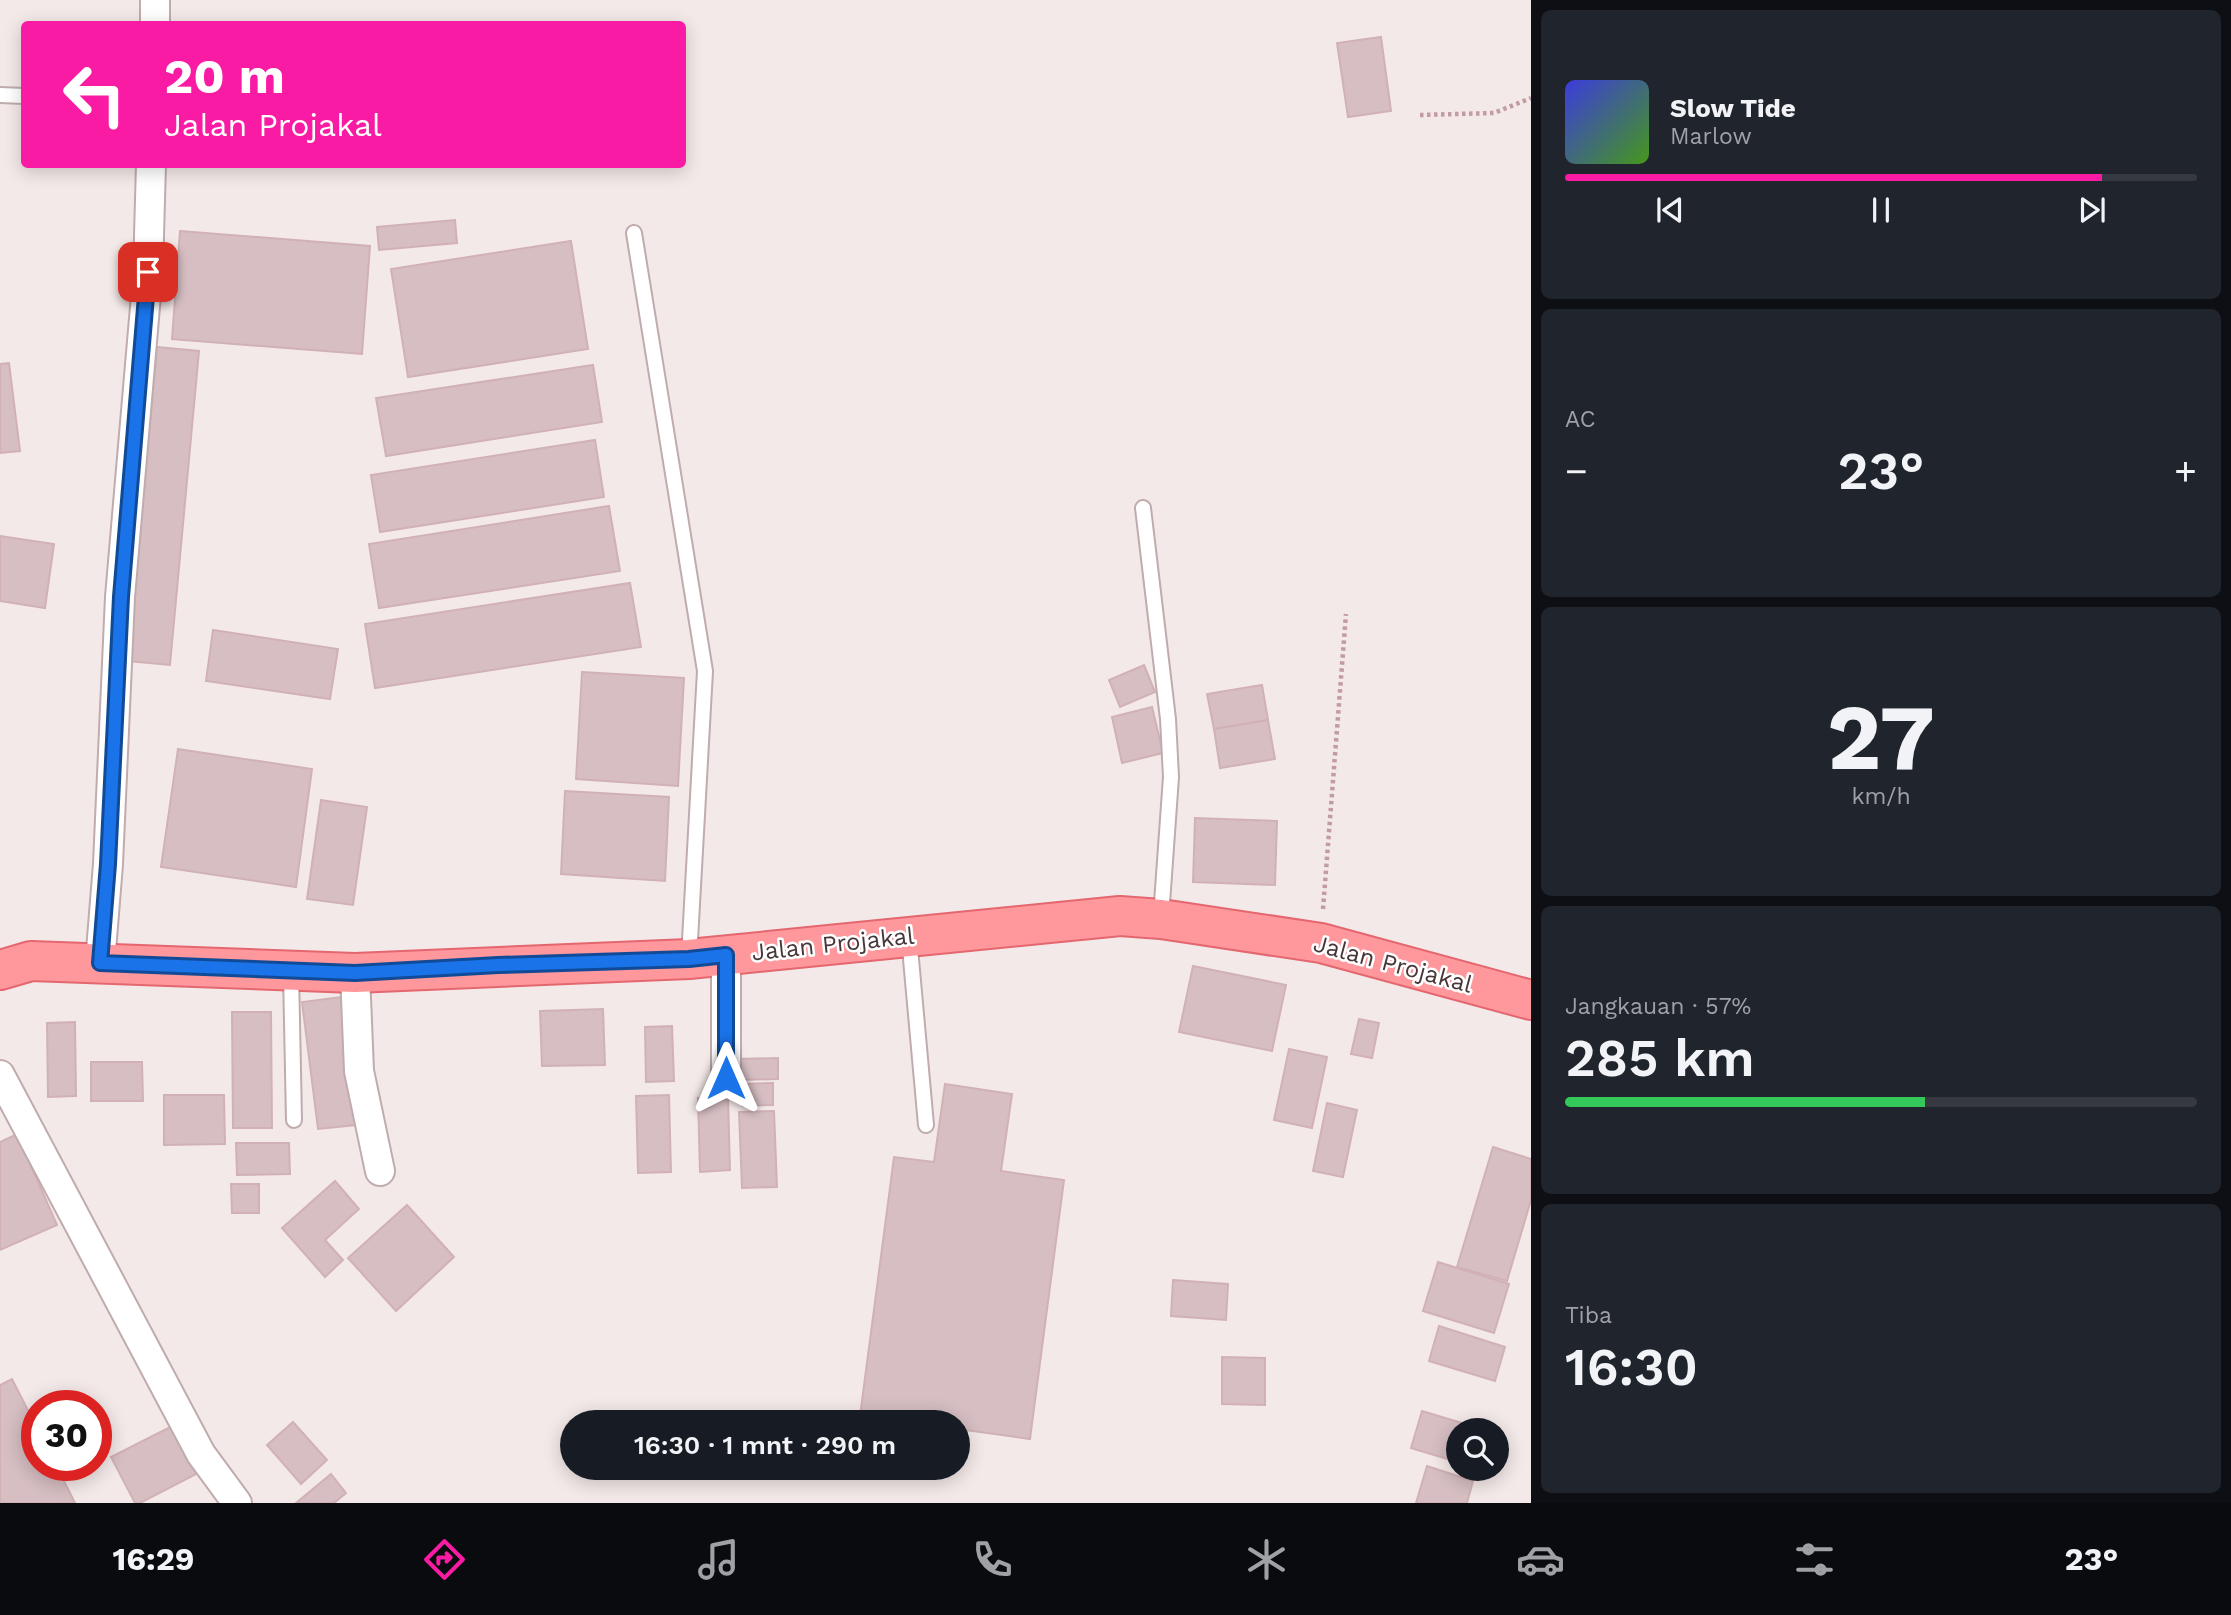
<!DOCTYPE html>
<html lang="id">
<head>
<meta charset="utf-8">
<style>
	:root { --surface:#171b24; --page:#20242c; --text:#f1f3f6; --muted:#9ea1a6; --line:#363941; --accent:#f91ba3 }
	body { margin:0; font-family:"Work Sans",sans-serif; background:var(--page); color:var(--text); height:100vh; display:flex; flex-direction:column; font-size:26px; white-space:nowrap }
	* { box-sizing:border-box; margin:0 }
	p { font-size:23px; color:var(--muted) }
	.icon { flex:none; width:38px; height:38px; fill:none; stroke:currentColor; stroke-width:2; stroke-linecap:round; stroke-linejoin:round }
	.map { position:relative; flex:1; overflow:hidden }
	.drawer { display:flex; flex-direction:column; gap:10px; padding:10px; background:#0d0f14; width:700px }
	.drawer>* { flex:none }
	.top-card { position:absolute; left:21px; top:21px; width:665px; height:147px; border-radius:7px; box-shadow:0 4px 18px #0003; background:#f91ba3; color:#fff; overflow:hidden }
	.buttons { position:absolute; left:1446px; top:1418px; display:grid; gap:14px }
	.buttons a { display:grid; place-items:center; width:63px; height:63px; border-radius:50%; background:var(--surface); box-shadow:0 4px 18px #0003; font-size:35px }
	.speed { position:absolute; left:21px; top:1390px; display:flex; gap:14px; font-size:35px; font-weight:700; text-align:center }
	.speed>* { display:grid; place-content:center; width:91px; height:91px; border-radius:50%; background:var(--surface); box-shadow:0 4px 18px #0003; line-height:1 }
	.speed .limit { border:10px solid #d22; background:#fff; color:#111 }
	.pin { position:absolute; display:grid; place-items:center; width:60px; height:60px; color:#fff; margin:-30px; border-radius:14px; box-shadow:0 4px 10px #0006 }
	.me { position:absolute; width:77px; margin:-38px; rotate:0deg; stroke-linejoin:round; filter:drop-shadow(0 0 5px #0008) }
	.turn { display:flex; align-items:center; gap:24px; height:147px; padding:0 28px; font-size:32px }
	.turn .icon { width:91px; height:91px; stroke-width:2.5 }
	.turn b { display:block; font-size:49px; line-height:60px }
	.big { font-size:52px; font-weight:600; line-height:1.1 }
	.drawer .widget { flex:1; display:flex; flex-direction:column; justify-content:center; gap:10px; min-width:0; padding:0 24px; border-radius:10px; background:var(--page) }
	.drawer .dial { align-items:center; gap:0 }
	.dial b { font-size:91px; line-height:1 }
	.song { display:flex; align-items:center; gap:21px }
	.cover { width:84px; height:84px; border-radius:10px; background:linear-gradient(135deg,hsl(240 70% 55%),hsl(100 70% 35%)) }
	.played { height:7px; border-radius:4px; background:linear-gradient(90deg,var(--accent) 85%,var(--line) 85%) }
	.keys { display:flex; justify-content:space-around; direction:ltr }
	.heat { display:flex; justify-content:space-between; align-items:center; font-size:38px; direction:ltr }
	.charge { height:10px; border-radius:5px; background:linear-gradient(90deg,#34c759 57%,var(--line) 0) }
	.trip { position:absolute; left:560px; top:1410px; width:410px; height:70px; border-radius:35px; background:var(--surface); box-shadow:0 4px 18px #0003; font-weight:600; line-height:70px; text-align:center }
	.tab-bar { display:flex; height:112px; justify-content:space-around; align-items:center; background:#090b0e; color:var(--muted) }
	.tab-bar .icon { width:49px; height:49px }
	.tab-bar .active { color:var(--accent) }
	.tab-bar b { font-size:32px; color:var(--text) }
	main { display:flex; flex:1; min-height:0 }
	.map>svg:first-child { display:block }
</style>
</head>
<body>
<main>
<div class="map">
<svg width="1531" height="1503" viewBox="0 0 1531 1503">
	<rect width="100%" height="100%" fill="#f4e9e9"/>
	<!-- building -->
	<g fill="#d6bec2" stroke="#d1b1b6" stroke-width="2">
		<path d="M1381,37L1391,111L1348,117L1337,43Z"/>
		<path d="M455,220L457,243L379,250L377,227Z"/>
		<path d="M180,231L370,246L362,354L172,339Z"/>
		<path d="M571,241L588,349L408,377L391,269Z"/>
		<path d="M157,347L199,351L170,665L128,661Z"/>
		<path d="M9,363L20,451L0,453V364Z"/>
		<path d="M593,365L602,422L386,456L376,398Z"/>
		<path d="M595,440L604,497L380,532L371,475Z"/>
		<path d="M609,506L620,571L379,608L369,544Z"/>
		<path d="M0,536L54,544L45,608L0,601Z"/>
		<path d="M630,583L641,647L375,688L365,624Z"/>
		<path d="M213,630L338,649L330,699L206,681Z"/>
		<path d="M1144,665L1155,692L1120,707L1109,680Z"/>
		<path d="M582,672L684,678L678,786L576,779Z"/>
		<path d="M1262,685L1268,720L1214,729L1207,694Z"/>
		<path d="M1152,707L1163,753L1122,763L1112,717Z"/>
		<path d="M1268,720L1275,759L1220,768L1214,729Z"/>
		<path d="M178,749L312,769L296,887L161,867Z"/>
		<path d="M565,791L669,797L665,881L561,874Z"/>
		<path d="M321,800L367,807L353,905L307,899Z"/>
		<path d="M1195,818L1277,821L1275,885L1193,882Z"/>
		<path d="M1193,966L1286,985L1272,1051L1179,1032Z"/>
		<path d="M341,997L356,1125L318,1129L302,1002Z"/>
		<path d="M603,1009L605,1065L542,1066L540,1011Z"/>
		<path d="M232,1012H271L272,1128H233Z"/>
		<path d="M1359,1019L1379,1023L1372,1058L1351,1054Z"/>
		<path d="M75,1022L76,1096L48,1097L47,1023Z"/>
		<path d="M672,1026L674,1081L646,1082L645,1027Z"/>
		<path d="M1289,1049L1327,1057L1312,1128L1274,1120Z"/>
		<path d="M778,1058V1079L739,1080L738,1059Z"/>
		<path d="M91,1062H142L143,1101H91Z"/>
		<path d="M773,1083V1105L743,1106L742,1084Z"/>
		<path d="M945,1084L1012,1094L1001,1171L1064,1180L1030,1439L957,1429V1423H912L860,1416L894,1157L934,1162Z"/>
		<path d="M164,1095H224L225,1144L164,1145Z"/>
		<path d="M669,1095L671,1172L638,1173L636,1096Z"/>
		<path d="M698,1098H728L730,1170L700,1172Z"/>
		<path d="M1327,1103L1357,1110L1343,1177L1313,1171Z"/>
		<path d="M774,1111L777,1187L742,1188L739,1112Z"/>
		<path d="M17,1134L57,1225L0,1250V1142Z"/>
		<path d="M236,1143H289L290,1174L237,1175Z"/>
		<path d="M1493,1147L1531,1159V1200L1507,1281L1457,1267Z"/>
		<path d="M335,1181L359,1209L325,1240L343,1260L325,1277L282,1228Z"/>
		<path d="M231,1184H259V1213H232Z"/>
		<path d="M407,1205L454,1257L396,1311L348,1258Z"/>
		<path d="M1438,1262L1509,1284L1494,1333L1423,1311Z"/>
		<path d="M1173,1280L1228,1284L1226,1320L1171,1316Z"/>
		<path d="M1439,1326L1505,1347L1495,1381L1429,1361Z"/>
		<path d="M1222,1357L1265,1358V1405L1222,1404Z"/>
		<path d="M12,1379L37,1428V1465H56L75,1503H0V1385Z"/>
		<path d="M1422,1411L1465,1424L1463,1430H1458V1449L1454,1461L1411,1448Z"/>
		<path d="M293,1422L327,1460L301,1484L267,1445Z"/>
		<path d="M174,1425L198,1473L140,1503H135L111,1457Z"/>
		<path d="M1427,1466L1473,1481L1467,1503H1416Z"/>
		<path d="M331,1474L346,1493L334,1503H296Z"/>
	</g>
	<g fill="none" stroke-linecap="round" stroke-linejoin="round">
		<!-- service casing -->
		<g stroke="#c0abad" stroke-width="18">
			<g id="service">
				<path d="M0,95L24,96"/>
				<path d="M634,233L705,671L689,958"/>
				<path d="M1143,508L1168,719L1171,777L1161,917"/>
				<path d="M909,937L926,1125"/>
				<path d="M291,972L294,1120"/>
			</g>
		</g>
		<!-- minor casing -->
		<g stroke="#c0abad" stroke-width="32">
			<g id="minor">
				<path d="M155,24V0"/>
				<path d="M100,963L108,864L120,597L148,272L151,164"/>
				<path d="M355,973L359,1071L380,1171"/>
				<path d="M0,1075L201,1454L237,1503"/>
				<path d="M726,1078V955"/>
			</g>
		</g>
		<!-- primary casing -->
		<g stroke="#e4676f" stroke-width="42">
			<path id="primary" d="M0,970L31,961L355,973L689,959L1120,916L1161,919L1321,943L1531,1000"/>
		</g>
		<!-- path -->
		<g stroke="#c29ca1" stroke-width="4.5" stroke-dasharray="3.5 3.5" stroke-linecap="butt">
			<path d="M1420,115L1494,113L1531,98"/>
			<path d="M1323,909L1346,614"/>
		</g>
		<!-- service -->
		<use href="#service" stroke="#fff" stroke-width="14"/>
		<!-- minor -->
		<use href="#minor" stroke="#fff" stroke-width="28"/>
		<!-- primary -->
		<use href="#primary" stroke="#fe989d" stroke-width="38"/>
	</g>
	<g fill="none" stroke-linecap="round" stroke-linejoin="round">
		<!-- route casing -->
		<g stroke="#114b97" stroke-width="18">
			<path id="route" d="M148,272L121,597L108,864L100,963L355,973L498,965L689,959L726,955V1078"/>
		</g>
		<!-- route -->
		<use href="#route" stroke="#1a73e8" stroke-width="12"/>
	</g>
	<g text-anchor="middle" stroke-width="5" stroke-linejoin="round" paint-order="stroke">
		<!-- street labels -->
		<g font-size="24" fill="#48373a" stroke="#fff">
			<text transform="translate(833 944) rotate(-6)" y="8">Jalan Projakal</text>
			<text transform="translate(1393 964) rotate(15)" y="8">Jalan Projakal</text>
		</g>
	</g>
</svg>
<div class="buttons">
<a><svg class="icon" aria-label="search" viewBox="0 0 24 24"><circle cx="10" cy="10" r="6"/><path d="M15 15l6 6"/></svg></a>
</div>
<div class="speed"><div class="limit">30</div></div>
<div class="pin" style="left:148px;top:272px;background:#d93025"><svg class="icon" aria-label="arrive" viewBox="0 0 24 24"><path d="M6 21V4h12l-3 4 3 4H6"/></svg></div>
<svg class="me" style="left:726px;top:1078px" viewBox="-20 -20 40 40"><path d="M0-17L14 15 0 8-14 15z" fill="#1a73e8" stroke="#fff" stroke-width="4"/></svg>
<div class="trip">16:30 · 1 mnt · 290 m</div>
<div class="top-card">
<div class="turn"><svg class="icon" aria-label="left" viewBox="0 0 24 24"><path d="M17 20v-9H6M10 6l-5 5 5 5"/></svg><div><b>20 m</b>Jalan Projakal</div></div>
</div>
</div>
<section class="drawer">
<div class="widget">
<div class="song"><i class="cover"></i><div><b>Slow Tide</b><p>Marlow</p></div></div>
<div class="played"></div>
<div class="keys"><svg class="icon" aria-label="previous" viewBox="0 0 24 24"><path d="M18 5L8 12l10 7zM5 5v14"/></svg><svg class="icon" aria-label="pause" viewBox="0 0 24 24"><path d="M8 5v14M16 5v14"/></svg><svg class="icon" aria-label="next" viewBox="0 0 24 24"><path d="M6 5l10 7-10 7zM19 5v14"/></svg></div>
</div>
<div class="widget"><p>AC</p>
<div class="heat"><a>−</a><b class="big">23°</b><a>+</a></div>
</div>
<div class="widget dial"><b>27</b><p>km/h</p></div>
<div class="widget"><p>Jangkauan · 57%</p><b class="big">285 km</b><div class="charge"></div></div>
<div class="widget"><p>Tiba</p><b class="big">16:30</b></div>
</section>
</main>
<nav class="tab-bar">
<b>16:29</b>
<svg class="icon active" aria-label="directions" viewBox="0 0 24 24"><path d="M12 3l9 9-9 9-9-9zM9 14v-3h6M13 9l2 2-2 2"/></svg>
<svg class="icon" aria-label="music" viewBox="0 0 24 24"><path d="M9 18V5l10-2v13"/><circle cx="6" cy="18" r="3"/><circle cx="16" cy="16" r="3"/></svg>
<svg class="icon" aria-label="phone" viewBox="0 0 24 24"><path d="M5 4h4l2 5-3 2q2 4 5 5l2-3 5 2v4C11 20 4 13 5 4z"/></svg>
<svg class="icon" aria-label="climate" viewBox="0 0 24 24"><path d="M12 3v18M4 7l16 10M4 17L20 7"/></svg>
<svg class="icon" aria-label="car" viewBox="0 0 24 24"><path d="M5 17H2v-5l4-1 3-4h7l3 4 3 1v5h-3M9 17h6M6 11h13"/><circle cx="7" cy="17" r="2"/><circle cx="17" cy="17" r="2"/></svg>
<svg class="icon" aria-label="filters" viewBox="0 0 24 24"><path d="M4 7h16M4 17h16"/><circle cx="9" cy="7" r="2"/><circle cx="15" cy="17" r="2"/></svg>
<b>23°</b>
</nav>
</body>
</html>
